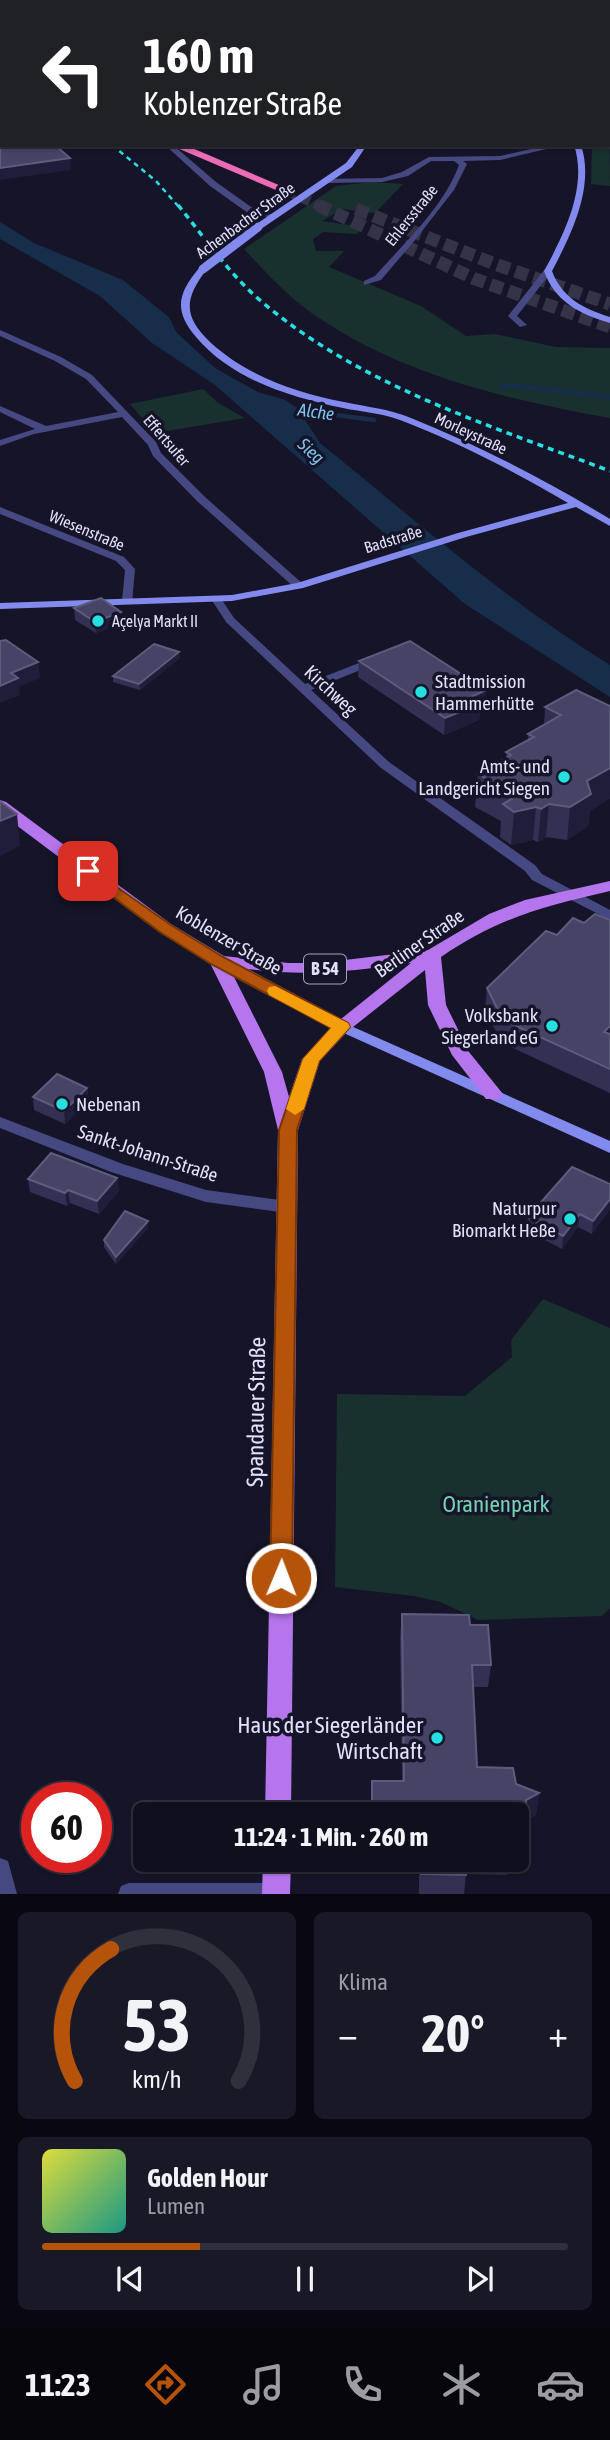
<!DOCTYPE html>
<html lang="de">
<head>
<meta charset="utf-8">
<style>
	:root { --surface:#100f1e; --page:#191827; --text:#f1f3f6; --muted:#9c9ca4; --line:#302f3c; --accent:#b45309 }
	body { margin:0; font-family:"Asap Condensed",sans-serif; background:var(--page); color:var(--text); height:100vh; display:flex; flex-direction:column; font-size:26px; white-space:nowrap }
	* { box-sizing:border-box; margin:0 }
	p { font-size:23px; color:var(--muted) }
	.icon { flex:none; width:38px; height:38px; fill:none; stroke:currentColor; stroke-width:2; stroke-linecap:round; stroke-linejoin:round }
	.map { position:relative; height:1894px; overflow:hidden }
	.sheet { display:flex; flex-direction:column; gap:18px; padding:18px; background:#090810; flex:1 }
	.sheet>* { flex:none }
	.hud { position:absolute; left:0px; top:0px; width:611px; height:147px; box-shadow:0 2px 5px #0004,0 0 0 2px var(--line); background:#202124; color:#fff; overflow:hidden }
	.speed { position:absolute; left:21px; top:1782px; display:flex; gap:14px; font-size:35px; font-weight:700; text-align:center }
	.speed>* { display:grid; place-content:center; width:91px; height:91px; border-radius:50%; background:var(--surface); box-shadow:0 2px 5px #0004,0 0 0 2px var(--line); line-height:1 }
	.speed .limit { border:10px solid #d22; background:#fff; color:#111 }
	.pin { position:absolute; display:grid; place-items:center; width:60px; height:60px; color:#fff; margin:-30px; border-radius:14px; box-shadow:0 4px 10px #0006 }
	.me { position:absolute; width:77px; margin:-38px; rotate:1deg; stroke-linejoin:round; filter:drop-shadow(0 0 5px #0008) }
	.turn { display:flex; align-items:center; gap:24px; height:147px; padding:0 28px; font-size:32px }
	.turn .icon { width:91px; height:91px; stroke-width:2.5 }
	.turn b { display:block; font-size:49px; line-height:60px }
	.big { font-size:52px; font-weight:700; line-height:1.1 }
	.sheet .card { flex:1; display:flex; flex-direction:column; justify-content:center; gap:10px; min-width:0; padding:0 24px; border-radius:10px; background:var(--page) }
	.sheet .dial { align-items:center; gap:0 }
	.dial svg { height:182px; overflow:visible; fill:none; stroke:var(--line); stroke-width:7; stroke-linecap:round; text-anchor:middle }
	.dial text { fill:var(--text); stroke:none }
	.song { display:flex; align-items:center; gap:21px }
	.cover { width:84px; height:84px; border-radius:10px; background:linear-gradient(135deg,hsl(60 70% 55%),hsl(170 70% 35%)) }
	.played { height:7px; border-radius:4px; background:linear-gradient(90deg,var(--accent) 30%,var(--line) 30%) }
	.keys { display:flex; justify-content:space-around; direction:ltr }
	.heat { display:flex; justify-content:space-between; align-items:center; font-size:38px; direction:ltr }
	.sheet .tiles { flex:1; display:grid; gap:18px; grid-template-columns:1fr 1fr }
	.card:last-child { grid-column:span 2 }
	.trip { position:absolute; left:133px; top:1802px; width:396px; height:70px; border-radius:10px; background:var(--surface); box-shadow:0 2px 5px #0004,0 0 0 2px var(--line); font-weight:700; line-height:70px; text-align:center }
	.tab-bar { display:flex; height:112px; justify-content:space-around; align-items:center; background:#06060c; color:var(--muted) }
	.tab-bar .icon { width:49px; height:49px }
	.tab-bar .on { color:var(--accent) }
	.tab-bar b { font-size:32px; color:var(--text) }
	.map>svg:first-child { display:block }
</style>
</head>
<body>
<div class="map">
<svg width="610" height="1894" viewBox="0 0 610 1894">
	<rect width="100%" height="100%" fill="#161428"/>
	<!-- green -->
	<g fill="#18312e">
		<path d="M609,96L610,186L591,184L592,145H609Z"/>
		<path d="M372,182L403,184L375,213L342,209L322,221L363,227L356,234L323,232L313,239L316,251H344L329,267L421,306L466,336L495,334L556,347L610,348V418C510,400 405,376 319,318C291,300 267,274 244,249L336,186Z"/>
		<path d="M203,389L218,403L245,418L155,433L130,404Z"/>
		<path d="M543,1299L610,1328V1608L602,1616L478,1620L441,1602L414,1596L335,1587L337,1394L465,1396L512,1357L511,1340Z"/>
	</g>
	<!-- water -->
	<path fill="#172e4a" d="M0,222L34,243L123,280L170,318L298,409L320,443C414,519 506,601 610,665V697L465,604L215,385L152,343L100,296L0,239Z"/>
	<!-- pier -->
	<path fill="#161428" d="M166,310L172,315L291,399L289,401L258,392L215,368L176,332Z"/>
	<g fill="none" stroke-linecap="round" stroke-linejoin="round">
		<!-- stream -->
		<g stroke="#172e4a" stroke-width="4.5">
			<path d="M501,387L509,385L610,397"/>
			<path d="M291,409L374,420"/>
		</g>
		<!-- highway-tunnel-far1 -->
		<path stroke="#343348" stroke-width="10" stroke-dasharray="10 5" stroke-linecap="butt" d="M287,191L322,207"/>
		<!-- highway-tunnel -->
		<g stroke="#343348" stroke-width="13" stroke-dasharray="13 6" stroke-linecap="butt">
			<path d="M318,205L475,279L610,327"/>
			<path d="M356,209L495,264L610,304"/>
		</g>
		<!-- street -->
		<g fill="#464981" fill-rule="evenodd">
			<path d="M110,0H116L117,2H111Z"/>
			<path d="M284,0H290L292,2H285Z"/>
			<path d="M0,24L2,25L0,29Z"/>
			<rect x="0" y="61" width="2" height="4"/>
			<path d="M165,145H173L216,182L254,209L278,216L274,218L248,213L210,186Z"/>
			<path d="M549,145L555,147L500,160L463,161L467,164L454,190L415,240L381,280L364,285V281L375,276C405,242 443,208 459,165L454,161H431L408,176L382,182L326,183L322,181L323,179L382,178L402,172L429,157L500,156Z"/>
			<path d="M545,269L552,271L517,316L527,325L520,327L508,316Z"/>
			<path d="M0,330L61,357L92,375L156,442L161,453L205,497L303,584V588H295L197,501L153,456L148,445L122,417L34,434L0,446V440L35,429L0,412V406L46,426L118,412L86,379L55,361L0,336Z"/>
			<path d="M0,507L124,557L135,569L132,603H124L122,601L125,570L116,561L0,514Z"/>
			<path d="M216,596L220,597L234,618L305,684L372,658H380V662L311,690L389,762L535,865L542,874L610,910V920L532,880L525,871L381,768L226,622L211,599Z"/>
			<path d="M0,1117L123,1164L206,1190L287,1201L293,1203L295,1207L293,1211L287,1213L206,1202L111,1172L0,1128Z"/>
			<path d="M0,1858L8,1861L17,1894H0Z"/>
			<path d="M129,1883H276L284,1886L287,1894H118L121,1886Z"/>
		</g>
		<!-- secondary -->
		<g fill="#838aee" fill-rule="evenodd">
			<path d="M299,0H305L307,2H300Z"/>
			<path d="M343,0H350L352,2H345Z"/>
			<path d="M360,145H367L352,167L261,229H255V225L346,163Z"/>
			<path d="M574,145H581C595,187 571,235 552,271C562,298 584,309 610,317V323C580,314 555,302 544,271C564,235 588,187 574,145Z"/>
			<path d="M200,267L207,269C185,298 182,315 210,342C247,376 296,393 344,402C367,407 390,409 411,418C480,446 547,481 610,519V526L576,507L466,537L303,588L232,601L0,609V603L232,595L297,583L458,533L568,503C515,472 458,442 400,420C382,413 362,412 343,408C291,397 232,380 196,337C173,310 178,293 200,267Z"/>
			<path d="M342,1022L610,1141V1153L337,1030L335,1027Z"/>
		</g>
		<!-- primary -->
		<g fill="#b575ec" fill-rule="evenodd">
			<path d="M0,800L6,802L171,924L224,956L288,963H320L428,950L489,914L525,900L610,881V891C542,907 500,917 441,957L446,1005L469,1052L503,1094L500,1099H486L452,1055L428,1005L425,970L348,1031L320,1061L298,1130L291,1815H265L278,1130L264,1072L210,963L159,932L0,813ZM411,963L341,1019L248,969C309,977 351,971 411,963ZM234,977L330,1028L302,1059L289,1097L282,1072Z"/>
			<path d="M263,1860H291L290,1894H262Z"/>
		</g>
		<!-- highway -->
		<g fill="#eb6bb4" fill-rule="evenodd">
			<rect x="0" y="79" width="2" height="6"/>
			<path d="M170,145H185L293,191L283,193Z"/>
		</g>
		<!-- rail-far1 -->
		<path stroke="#25dfe1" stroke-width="2.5" stroke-dasharray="5 4.5" stroke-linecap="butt" d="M112,145L156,181L179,207"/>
		<!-- rail -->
		<path stroke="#25dfe1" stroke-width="3.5" stroke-dasharray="6 5" stroke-linecap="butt" d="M178,205C205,238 229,274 262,302C361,386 491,426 610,471"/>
		<!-- secondary-bridge -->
		<path stroke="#838aee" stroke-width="9" d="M203,269L258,227"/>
	</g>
	<!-- wall -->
	<g fill="#343054">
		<path d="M74,608L121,612L122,623L96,633L75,620Z"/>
		<path d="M180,658L140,690L113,682V676Z"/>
		<path d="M359,661L485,707L480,709L479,720L444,735L358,677Z"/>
		<path d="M610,706V798L590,811L588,826L567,840L546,837L538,842L533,840L511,845L500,837L501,821L475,807L478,774L506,758V752L528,740V734L544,725L545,707Z"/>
		<path d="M610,920V1093L502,1043L485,1010L487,988L584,923Z"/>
		<path d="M87,1088L89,1101L65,1124L34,1110L33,1097Z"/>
		<path d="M117,1178L119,1191L99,1214L70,1203L67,1206L30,1192L28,1179Z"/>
		<path d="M610,1184L592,1234L578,1227L562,1249L526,1230L528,1217Z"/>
		<path d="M148,1228L116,1264L104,1247V1240Z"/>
		<path d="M402,1614L470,1625L491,1665L488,1687H473L477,1767L539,1793L536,1815L527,1820L528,1835L525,1857H516V1815H371L372,1781H402L400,1637Z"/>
		<path d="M372,1860H509L507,1875L466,1874L464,1894H419V1873L372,1872Z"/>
	</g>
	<!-- shaded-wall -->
	<g fill="#201d3b">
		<path d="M70,158L71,170L0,180V168Z"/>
		<path d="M121,612L122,623L96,633L95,622Z"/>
		<path d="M179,652L180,658L140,690L139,684Z"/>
		<path d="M38,662L40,678L19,687L20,695L0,703V686L11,673Z"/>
		<path d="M486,690L485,707L480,709L479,720L444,735L445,718L471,697Z"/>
		<path d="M610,768V798L590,811L588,826L567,840L570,807L587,781Z"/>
		<path d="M549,804L546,837L538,842L541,809Z"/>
		<path d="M536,807L533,840L511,845L514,812Z"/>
		<path d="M17,814L20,846L0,856V821Z"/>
		<path d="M610,1026V1045L604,1032Z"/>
		<path d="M87,1088L89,1101L65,1124L64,1111Z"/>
		<path d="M117,1178L119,1191L99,1214L97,1201Z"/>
		<path d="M68,1190L70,1203L67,1206L65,1193Z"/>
		<path d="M610,1199V1210L592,1234L593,1221Z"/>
		<path d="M580,1214L578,1227L562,1249L563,1236Z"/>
		<path d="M148,1221V1228L116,1264V1257Z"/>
		<path d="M539,1793L536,1815L523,1822L526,1800Z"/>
	</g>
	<!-- building -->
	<g fill="#464366" stroke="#5e5c7d" stroke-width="2">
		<path d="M0,117H2V145H55L70,158L0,168Z"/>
		<path d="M101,598L121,612L95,622L74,608Z"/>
		<path d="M6,640L38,662L11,673L18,678L0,686V641Z"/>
		<path d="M410,641L486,690L471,697L480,704L445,718L359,661Z"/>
		<path d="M154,644L179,652L139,684L113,676Z"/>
		<path d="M576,690L610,706V768L587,781L591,794L570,807L549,804L541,809L536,807L514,812L503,804L517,796L478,774L511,755L506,752L534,737L528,734L561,715L545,707Z"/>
		<path d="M0,801L17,814L0,821Z"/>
		<path d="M595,914L610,920V1026L604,1032L610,1034V1069L503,1020L487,988L546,931L557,935L573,918L584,923Z"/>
		<path d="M57,1074L87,1088L64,1111L33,1097Z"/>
		<path d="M51,1153L117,1178L97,1201L68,1190L65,1193L28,1179Z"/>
		<path d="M572,1167L610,1184V1199L593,1221L580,1214L563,1236L528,1217Z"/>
		<path d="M125,1211L148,1221L116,1257L104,1240Z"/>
		<path d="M402,1614L469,1615L470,1625H488L491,1665H472L477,1767L513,1768L516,1784L539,1793L526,1800L528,1835H516V1815H372V1781H404Z"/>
		<path d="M421,1860H465L466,1875L421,1874Z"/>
	</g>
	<!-- route -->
	<path fill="#b45309" stroke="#753606" stroke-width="2" d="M88,867L171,925L223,957L348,1023L350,1027L319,1061L297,1130L292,1578L289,1584L281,1587L273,1584L270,1578L279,1130L303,1059L331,1028L211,964L160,932L82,874L80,871Z"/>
	<!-- slow -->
	<path fill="#f59e0b" d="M275,986L348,1023L350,1027L319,1061L304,1109L295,1115L286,1109L303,1059L331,1028L269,995L267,991L269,987Z"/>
	<!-- markers -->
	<g fill="#25dfe1" stroke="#161428" stroke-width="2.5">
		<circle cx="98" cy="621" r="7"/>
		<circle cx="421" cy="692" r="7"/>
		<circle cx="564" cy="777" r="7"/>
		<circle cx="552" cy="1026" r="7"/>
		<circle cx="62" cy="1104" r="7"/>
		<circle cx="570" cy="1219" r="7"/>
		<circle cx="437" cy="1738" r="7"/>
	</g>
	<g text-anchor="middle" stroke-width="7" stroke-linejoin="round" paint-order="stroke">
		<!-- far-street labels -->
		<g font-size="16" fill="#e0e0fb" stroke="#161428">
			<text transform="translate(411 215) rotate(-51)" y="6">Ehlersstraße</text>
			<text transform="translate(245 220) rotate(-36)" y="6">Achenbacher Straße</text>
			<text transform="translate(471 433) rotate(25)" y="6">Morleystraße</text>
			<text transform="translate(167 440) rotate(49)" y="6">Effertsufer</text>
			<text transform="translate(87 530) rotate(23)" y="6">Wiesenstraße</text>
			<text transform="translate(393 539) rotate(-17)" y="6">Badstraße</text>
		</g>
		<!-- far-poi labels -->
		<g font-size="16" fill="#e0e0fb" stroke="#161428" text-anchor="start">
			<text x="112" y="627">Açelya Markt II</text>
		</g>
		<!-- far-water labels -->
		<g font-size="18" font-style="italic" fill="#7bc3ed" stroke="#161428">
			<text transform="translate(316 412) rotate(8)" y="6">Alche</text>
			<text transform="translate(311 451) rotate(42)" y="6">Sieg</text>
		</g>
		<!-- shield labels -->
		<rect fill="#161428" stroke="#a3a3bc" stroke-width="2" x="304" y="954.5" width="42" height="29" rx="5"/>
		<g font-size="18" font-weight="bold" fill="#e0e0fb">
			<text x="325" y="975">B 54</text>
		</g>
		<!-- poi labels -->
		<g font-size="19" fill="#e0e0fb" stroke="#161428" text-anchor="end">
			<text x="435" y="688" text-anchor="start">Stadtmission<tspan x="435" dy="22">Hammerhütte</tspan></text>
			<text x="550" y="773">Amts- und<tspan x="550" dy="22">Landgericht Siegen</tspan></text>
			<text x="538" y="1022">Volksbank<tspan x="538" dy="22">Siegerland eG</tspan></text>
			<text x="76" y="1111" text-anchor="start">Nebenan</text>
			<text x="556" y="1215">Naturpur<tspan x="556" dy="22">Biomarkt Heße</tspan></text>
		</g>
		<!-- street labels -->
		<g font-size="19" fill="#e0e0fb" stroke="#161428">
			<text transform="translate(331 690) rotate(43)" y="7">Kirchweg</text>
			<text transform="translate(229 940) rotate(30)" y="7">Koblenzer Straße</text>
			<text transform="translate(419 943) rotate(-35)" y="7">Berliner Straße</text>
			<text transform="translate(148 1153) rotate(18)" y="7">Sankt-Johann-Straße</text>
		</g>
		<!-- near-street labels -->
		<g font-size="23" fill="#e0e0fb" stroke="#161428">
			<text transform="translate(256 1412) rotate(-89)" y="8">Spandauer Straße</text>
		</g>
		<!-- near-park labels -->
		<g font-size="23" fill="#74d2b2" stroke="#161428">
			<text x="496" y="1512">Oranienpark</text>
		</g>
		<!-- near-poi labels -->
		<g font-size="23" fill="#e0e0fb" stroke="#161428" text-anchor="end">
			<text x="423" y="1733">Haus der Siegerländer<tspan x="423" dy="26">Wirtschaft</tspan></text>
		</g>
	</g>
</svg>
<div class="speed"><div class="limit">60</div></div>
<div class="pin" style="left:88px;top:871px;background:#d93025"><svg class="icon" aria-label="arrive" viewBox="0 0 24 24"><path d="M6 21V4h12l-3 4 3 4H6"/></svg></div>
<svg class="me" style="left:281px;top:1578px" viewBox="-20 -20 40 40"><circle r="17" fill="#b45309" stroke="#fff" stroke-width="3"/><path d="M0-11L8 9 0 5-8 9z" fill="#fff"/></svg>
<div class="trip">11:24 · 1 Min. · 260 m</div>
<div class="hud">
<div class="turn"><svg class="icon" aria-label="left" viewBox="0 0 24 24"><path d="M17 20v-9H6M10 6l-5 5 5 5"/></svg><div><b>160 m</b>Koblenzer Straße</div></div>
</div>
</div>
<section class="sheet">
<div class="tiles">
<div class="card dial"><svg viewBox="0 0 100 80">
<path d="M14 69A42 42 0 1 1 86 69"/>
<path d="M14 69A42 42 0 0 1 30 11" stroke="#b45309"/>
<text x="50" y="56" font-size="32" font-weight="700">53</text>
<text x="50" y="72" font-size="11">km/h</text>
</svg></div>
<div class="card"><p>Klima</p>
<div class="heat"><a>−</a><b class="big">20°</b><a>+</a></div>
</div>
<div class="card">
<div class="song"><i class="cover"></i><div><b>Golden Hour</b><p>Lumen</p></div></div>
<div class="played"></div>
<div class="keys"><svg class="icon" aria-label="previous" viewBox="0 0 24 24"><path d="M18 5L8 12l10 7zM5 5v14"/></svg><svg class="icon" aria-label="pause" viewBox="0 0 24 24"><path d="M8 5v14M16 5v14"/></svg><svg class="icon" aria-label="next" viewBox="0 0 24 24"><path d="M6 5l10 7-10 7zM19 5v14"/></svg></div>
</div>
</div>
</section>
<nav class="tab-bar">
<b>11:23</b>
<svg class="icon on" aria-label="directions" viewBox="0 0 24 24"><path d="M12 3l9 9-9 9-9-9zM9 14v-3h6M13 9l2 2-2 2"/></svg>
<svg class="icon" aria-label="music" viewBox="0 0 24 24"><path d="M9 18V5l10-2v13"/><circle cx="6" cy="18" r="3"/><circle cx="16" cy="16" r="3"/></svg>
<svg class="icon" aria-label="phone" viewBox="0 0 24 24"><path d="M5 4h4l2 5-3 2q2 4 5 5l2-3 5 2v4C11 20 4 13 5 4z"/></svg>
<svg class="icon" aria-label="climate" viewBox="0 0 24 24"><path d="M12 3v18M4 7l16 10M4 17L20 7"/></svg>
<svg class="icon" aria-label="car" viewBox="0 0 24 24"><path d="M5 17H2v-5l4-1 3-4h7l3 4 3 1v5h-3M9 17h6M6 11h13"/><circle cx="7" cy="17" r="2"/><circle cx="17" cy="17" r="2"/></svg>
</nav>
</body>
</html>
